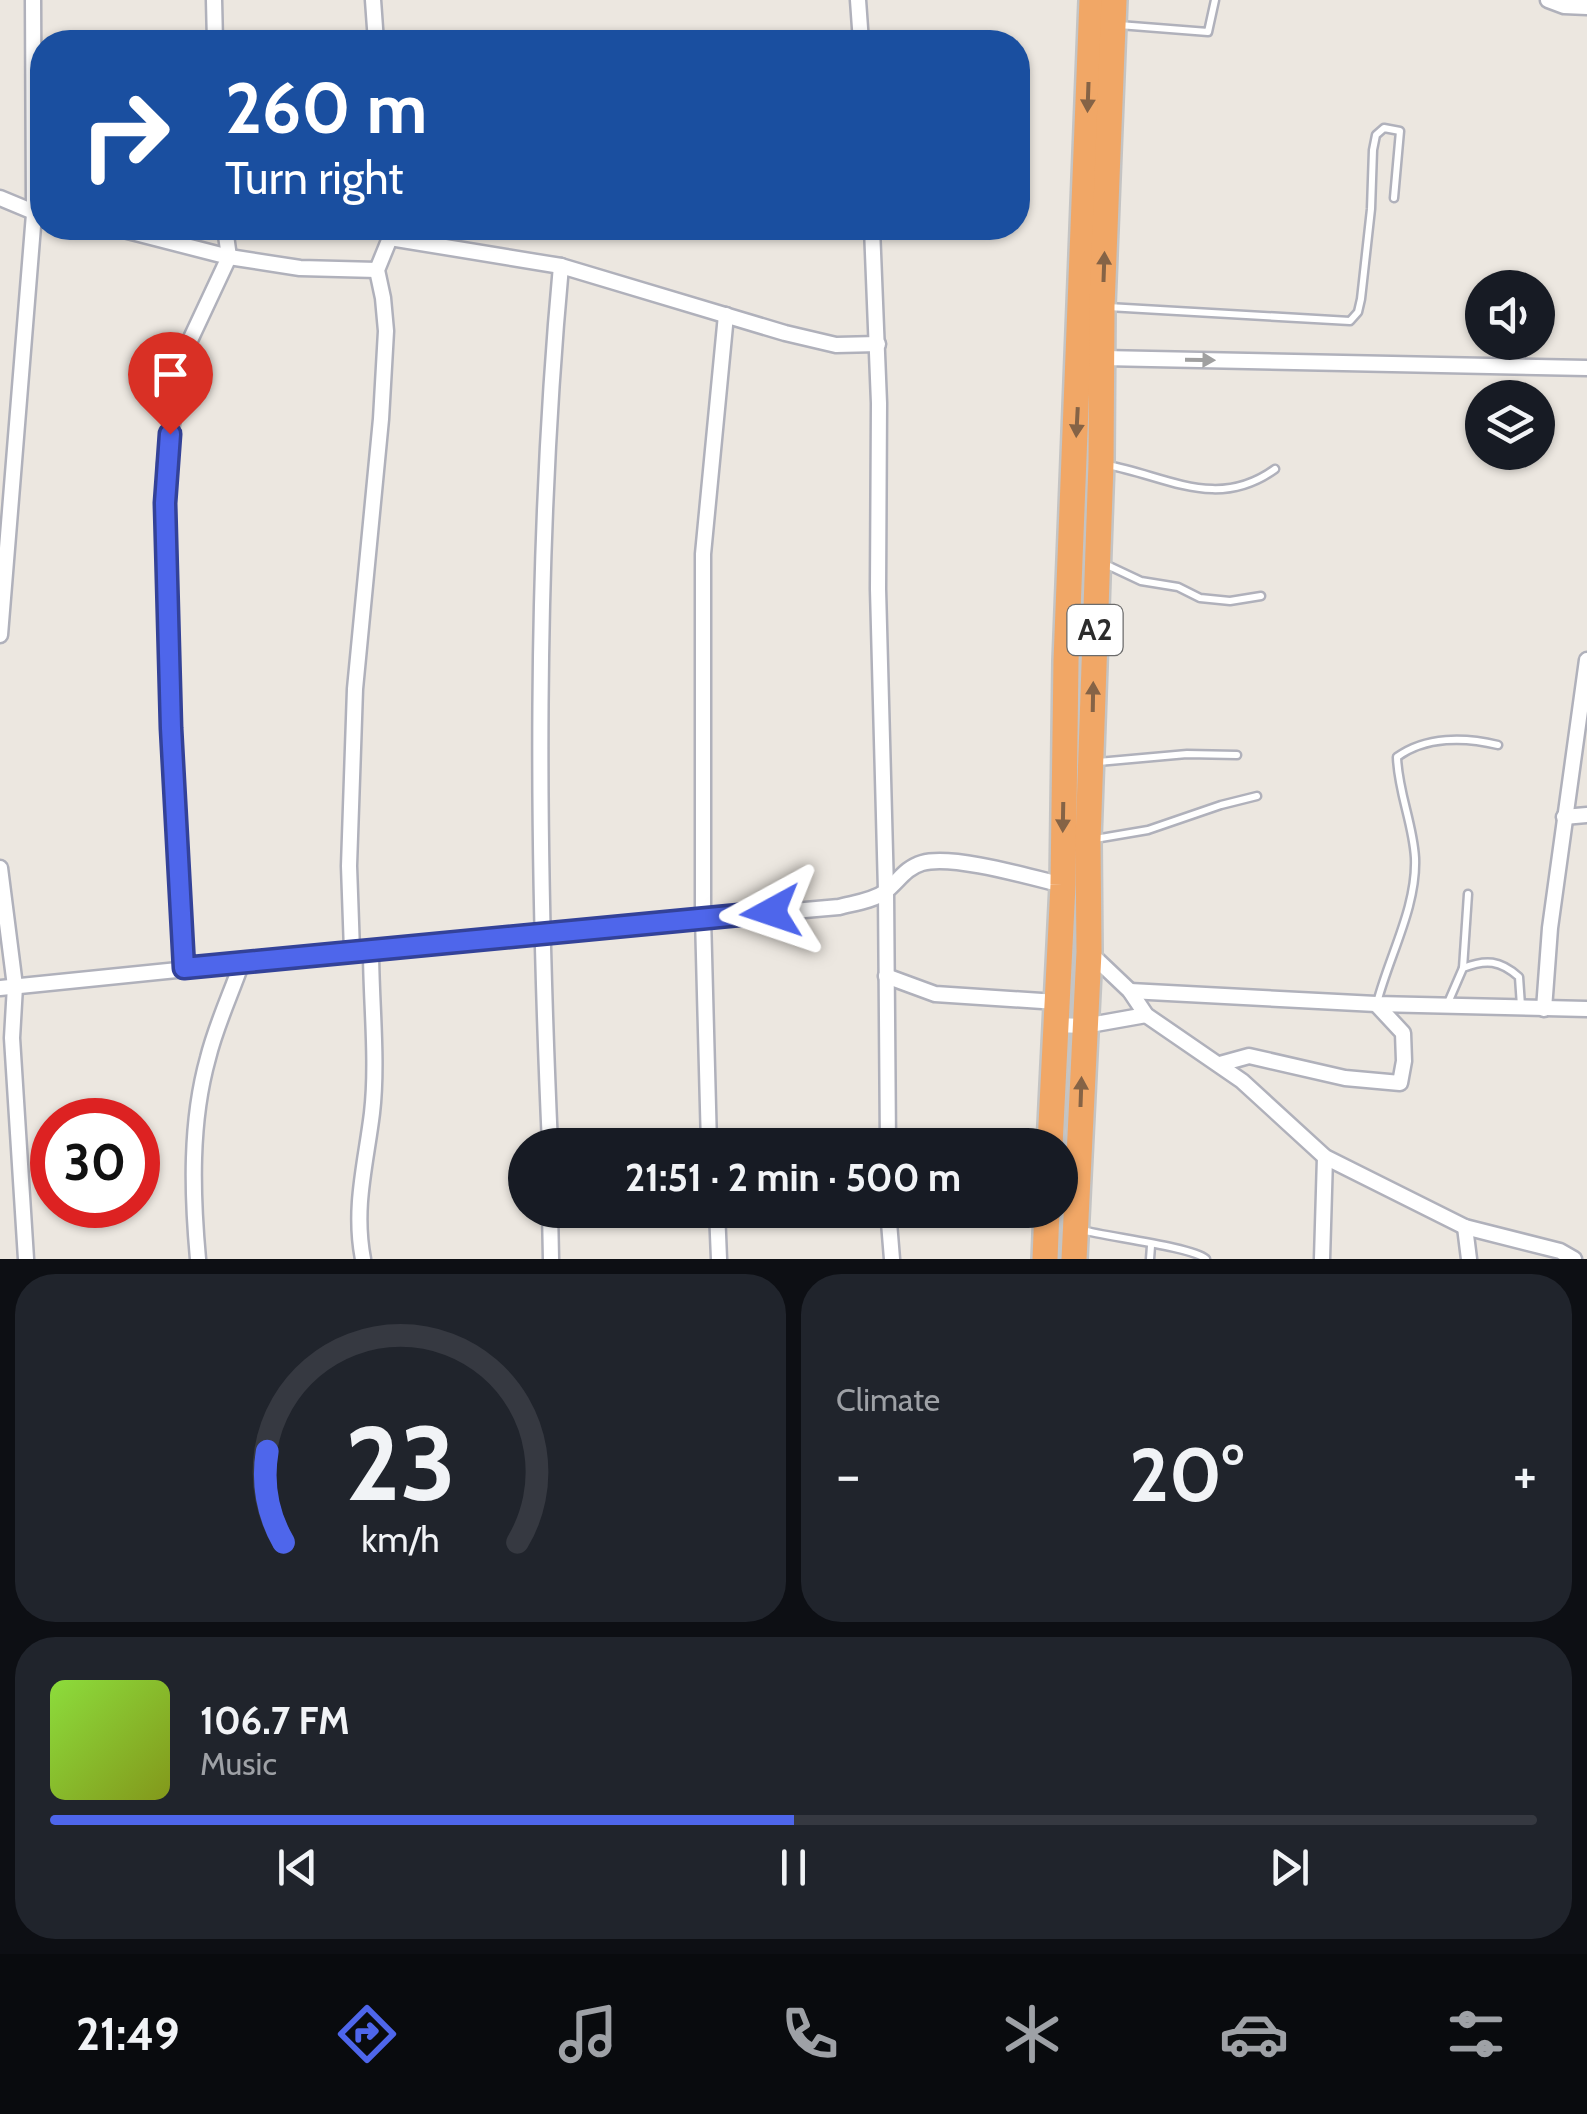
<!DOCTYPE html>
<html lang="en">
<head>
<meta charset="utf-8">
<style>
	:root { --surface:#171b24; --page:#20242c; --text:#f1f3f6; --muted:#9ea1a6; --line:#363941; --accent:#4e66eb }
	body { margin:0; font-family:Cabin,sans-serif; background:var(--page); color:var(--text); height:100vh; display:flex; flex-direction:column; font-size:38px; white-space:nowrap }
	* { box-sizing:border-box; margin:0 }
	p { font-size:32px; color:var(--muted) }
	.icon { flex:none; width:55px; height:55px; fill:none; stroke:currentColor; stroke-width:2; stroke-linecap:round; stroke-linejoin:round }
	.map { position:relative; height:1259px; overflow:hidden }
	.side { display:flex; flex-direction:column; gap:15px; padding:15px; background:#0d0f14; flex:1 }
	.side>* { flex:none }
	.hud { position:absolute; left:30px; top:30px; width:1000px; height:210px; border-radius:40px; box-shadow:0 2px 8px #0004; background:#1a4fa0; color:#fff; overflow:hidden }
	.buttons { position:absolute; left:1465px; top:270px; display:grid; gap:20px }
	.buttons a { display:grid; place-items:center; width:90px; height:90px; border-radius:50%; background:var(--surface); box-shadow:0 2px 8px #0004; font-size:50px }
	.speed { position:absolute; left:30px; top:1098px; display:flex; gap:20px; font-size:50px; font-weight:700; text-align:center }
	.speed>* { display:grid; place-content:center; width:130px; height:130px; border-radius:50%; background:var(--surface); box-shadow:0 2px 8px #0004; line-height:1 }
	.speed .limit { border:15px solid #d22; background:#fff; color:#111 }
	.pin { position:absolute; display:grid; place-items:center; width:85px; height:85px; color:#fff; margin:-102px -42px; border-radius:50% 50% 50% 0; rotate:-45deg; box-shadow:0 0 10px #0007 }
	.pin .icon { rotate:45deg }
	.me { position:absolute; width:110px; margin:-55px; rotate:265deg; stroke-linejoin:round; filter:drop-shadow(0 0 8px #0008) }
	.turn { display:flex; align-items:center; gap:35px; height:210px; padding:0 30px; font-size:45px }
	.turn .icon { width:130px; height:130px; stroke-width:2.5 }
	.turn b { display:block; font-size:70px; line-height:85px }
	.big { font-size:75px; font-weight:700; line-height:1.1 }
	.side .tile { flex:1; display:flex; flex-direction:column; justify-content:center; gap:15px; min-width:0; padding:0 35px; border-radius:40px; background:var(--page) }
	.side .dial { align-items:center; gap:0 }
	.dial svg { height:260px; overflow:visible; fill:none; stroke:var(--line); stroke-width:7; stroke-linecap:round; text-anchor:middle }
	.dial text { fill:var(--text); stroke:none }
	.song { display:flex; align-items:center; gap:30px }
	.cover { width:120px; height:120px; border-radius:15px; background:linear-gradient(135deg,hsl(90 70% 55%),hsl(70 70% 35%)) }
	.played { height:10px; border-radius:5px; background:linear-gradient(90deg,var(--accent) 50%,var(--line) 50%) }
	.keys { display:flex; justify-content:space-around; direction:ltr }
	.heat { display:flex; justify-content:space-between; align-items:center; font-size:55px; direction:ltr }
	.side .tiles { flex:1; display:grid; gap:15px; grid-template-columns:1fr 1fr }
	.tile:last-child { grid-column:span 2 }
	.trip { position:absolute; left:508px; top:1128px; width:570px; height:100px; border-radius:50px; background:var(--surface); box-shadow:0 2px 8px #0004; font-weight:700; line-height:100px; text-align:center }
	.menu { display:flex; height:160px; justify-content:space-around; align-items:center; background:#090b0e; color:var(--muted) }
	.menu .icon { width:70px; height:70px }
	.menu .active { color:var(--accent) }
	.menu b { font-size:45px; color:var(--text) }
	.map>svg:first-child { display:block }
</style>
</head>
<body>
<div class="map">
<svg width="1587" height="1259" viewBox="0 0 1587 1259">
	<rect width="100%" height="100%" fill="#ece7e0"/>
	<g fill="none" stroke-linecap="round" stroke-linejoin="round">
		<!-- lane casing -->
		<g stroke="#b0b1bb" stroke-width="11">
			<g id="lane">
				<path d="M1119,25L1208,32L1215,0"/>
				<path d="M1108,307L1350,321L1358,312L1361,299L1371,209L1373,150L1376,135L1384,128L1400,131L1394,198"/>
				<path d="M1107,465C1167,476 1217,511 1275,469"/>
				<path d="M1107,565L1141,581L1178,587L1200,598L1230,601L1261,596"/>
				<path d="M1098,762L1187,754L1237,755"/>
				<path d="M1095,839L1148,830L1221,805L1257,796"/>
				<path d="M1463,968L1468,894"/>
				<path d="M1377,1003C1389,956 1417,907 1415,858C1413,823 1398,792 1397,757C1426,736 1465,737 1498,745"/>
				<path d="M1447,1005L1463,968C1486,959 1500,960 1519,977L1521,1006"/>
				<path d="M1082,1230C1108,1237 1192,1247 1206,1259"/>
				<path d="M1150,1259L1151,1246"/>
			</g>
		</g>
		<!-- street casing -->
		<g stroke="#b0b1bb" stroke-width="19">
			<g id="street">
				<path d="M214,0L215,42"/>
				<path d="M373,0L376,42"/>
				<path d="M858,0L861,42"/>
				<path d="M1548,0L1564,6L1587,7"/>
				<path d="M0,198L41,215"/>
				<path d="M116,228L229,257L300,268L377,270"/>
				<path d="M872,228L879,403L878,589L886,891L888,1145"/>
				<path d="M390,238L561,266L785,333L836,345L878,344"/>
				<path d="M1103,358L1587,368"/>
				<path d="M0,635L34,214L33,0"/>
				<path d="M1564,817L1587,815"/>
				<path d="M0,868L15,986L12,1038L26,1259"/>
				<path d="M352,951L349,866L355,689L381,419L386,331L383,298L377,270L390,238V228"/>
				<path d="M1090,953L1130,991L1146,1015L1242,1081L1325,1157L1465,1227L1560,1251L1574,1259"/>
				<path d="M184,969L171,727L165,464L185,351L229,257L225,228"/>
				<path d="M886,976L935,994L1057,1002"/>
				<path d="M0,988L541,933L839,907C854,903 872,901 885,892C898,882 905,868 922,863C952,854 1030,877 1063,885"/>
				<path d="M1130,991L1376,1004L1587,1009"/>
				<path d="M1544,1009L1550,928L1587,660"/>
				<path d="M1055,1025L1084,1026L1146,1015"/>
				<path d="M1220,1064L1249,1056L1345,1078L1400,1083L1404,1061L1403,1033L1376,1004"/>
				<path d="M550,1145C537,853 534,557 561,266"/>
				<path d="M709,1145L703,917V554L726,315"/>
				<path d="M550,1210L551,1259"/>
				<path d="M717,1210L719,1259"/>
				<path d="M888,1210L892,1259"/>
				<path d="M1465,1227L1469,1259"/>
				<path d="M198,1259C192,1193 190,1122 208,1058C216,1025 231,994 242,962"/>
				<path d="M363,1259C353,1207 366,1163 372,1113C378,1061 371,1002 371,950"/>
				<path d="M1322,1259L1325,1157"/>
			</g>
		</g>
		<!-- highway casing -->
		<g stroke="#c4c4c4" stroke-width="30">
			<g id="highway">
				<path d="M1050,1145L1063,885L1066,661L1092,0"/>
				<path d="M1045,1259L1047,1210"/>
				<path d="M1074,1259L1089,952L1088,840L1101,463L1102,306L1114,0"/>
			</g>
		</g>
		<!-- lane -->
		<use href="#lane" stroke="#fff" stroke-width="6"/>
		<!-- street -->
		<use href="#street" stroke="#fff" stroke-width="14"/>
		<!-- highway -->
		<use href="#highway" stroke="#f1a766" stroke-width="25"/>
	</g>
	<!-- one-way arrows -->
	<defs><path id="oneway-solid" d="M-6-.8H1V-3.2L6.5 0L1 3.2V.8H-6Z" transform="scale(2.5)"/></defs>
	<g fill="#856346">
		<use href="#oneway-solid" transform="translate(1088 97) rotate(92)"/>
		<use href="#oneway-solid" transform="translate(1104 267) rotate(-88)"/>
		<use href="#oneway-solid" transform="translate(1077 422) rotate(93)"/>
		<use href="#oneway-solid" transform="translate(1093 697) rotate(-89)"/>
		<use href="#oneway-solid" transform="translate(1063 817) rotate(91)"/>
		<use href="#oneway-solid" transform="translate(1081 1092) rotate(-88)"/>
	</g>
	<use fill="#a0a0a0" href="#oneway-solid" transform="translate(1200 360) rotate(1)"/>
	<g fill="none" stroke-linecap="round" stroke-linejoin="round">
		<!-- route casing -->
		<g stroke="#334299" stroke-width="25">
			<path id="route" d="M170,434L165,503L171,728L184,968L771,912"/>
		</g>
		<!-- route -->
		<use href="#route" stroke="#4e66eb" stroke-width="18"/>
	</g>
	<g text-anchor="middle" stroke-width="9" stroke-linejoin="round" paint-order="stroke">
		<!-- shield labels -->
		<rect fill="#fff" stroke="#6b6b6b" stroke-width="2.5" x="1067.5" y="605" width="55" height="50" rx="8"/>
		<g font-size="30" font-weight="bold" fill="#2c2c2c">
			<text x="1095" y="640">A2</text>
		</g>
	</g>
</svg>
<div class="buttons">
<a><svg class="icon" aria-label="sound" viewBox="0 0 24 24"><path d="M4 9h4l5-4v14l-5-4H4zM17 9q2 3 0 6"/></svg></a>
<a><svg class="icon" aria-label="layers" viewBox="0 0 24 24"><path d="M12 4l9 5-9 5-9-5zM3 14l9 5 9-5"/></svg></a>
</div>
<div class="speed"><div class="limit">30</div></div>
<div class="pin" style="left:170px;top:434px;background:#d93025"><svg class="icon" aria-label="arrive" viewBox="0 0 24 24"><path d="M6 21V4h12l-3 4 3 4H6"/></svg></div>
<svg class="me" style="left:771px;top:912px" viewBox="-20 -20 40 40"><path d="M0-17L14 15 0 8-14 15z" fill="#4e66eb" stroke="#fff" stroke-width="4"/></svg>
<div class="trip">21:51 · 2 min · 500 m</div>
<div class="hud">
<div class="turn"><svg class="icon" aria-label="right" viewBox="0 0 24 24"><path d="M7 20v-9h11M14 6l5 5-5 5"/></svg><div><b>260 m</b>Turn right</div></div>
</div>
</div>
<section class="side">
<div class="tiles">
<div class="tile dial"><svg viewBox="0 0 100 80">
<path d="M14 69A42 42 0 1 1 86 69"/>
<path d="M14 69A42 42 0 0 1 9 41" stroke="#4e66eb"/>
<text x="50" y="56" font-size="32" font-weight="700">23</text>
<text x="50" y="72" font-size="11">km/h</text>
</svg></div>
<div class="tile"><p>Climate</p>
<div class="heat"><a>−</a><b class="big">20°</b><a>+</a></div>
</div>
<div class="tile">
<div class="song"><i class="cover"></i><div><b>106.7 FM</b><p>Music</p></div></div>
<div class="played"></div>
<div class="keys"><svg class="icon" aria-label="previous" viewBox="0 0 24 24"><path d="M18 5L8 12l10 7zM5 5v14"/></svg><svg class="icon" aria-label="pause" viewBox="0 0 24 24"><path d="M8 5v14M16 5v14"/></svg><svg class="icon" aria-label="next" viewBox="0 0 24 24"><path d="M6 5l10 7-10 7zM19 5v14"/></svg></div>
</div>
</div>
</section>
<nav class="menu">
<b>21:49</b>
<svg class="icon active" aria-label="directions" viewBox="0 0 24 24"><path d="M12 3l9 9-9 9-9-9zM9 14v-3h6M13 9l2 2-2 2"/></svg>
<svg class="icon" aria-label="music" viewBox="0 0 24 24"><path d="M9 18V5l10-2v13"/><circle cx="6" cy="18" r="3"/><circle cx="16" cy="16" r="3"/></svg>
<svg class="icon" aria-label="phone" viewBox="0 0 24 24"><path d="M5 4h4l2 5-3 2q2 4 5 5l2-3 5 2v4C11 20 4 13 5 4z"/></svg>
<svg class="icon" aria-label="climate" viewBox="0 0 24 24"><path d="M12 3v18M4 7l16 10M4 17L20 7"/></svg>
<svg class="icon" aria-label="car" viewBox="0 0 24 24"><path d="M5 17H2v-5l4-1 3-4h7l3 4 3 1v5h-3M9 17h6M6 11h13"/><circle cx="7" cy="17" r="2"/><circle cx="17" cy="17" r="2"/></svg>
<svg class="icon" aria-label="filters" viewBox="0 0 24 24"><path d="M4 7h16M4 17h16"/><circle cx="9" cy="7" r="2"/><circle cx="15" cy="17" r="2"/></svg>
</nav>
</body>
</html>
